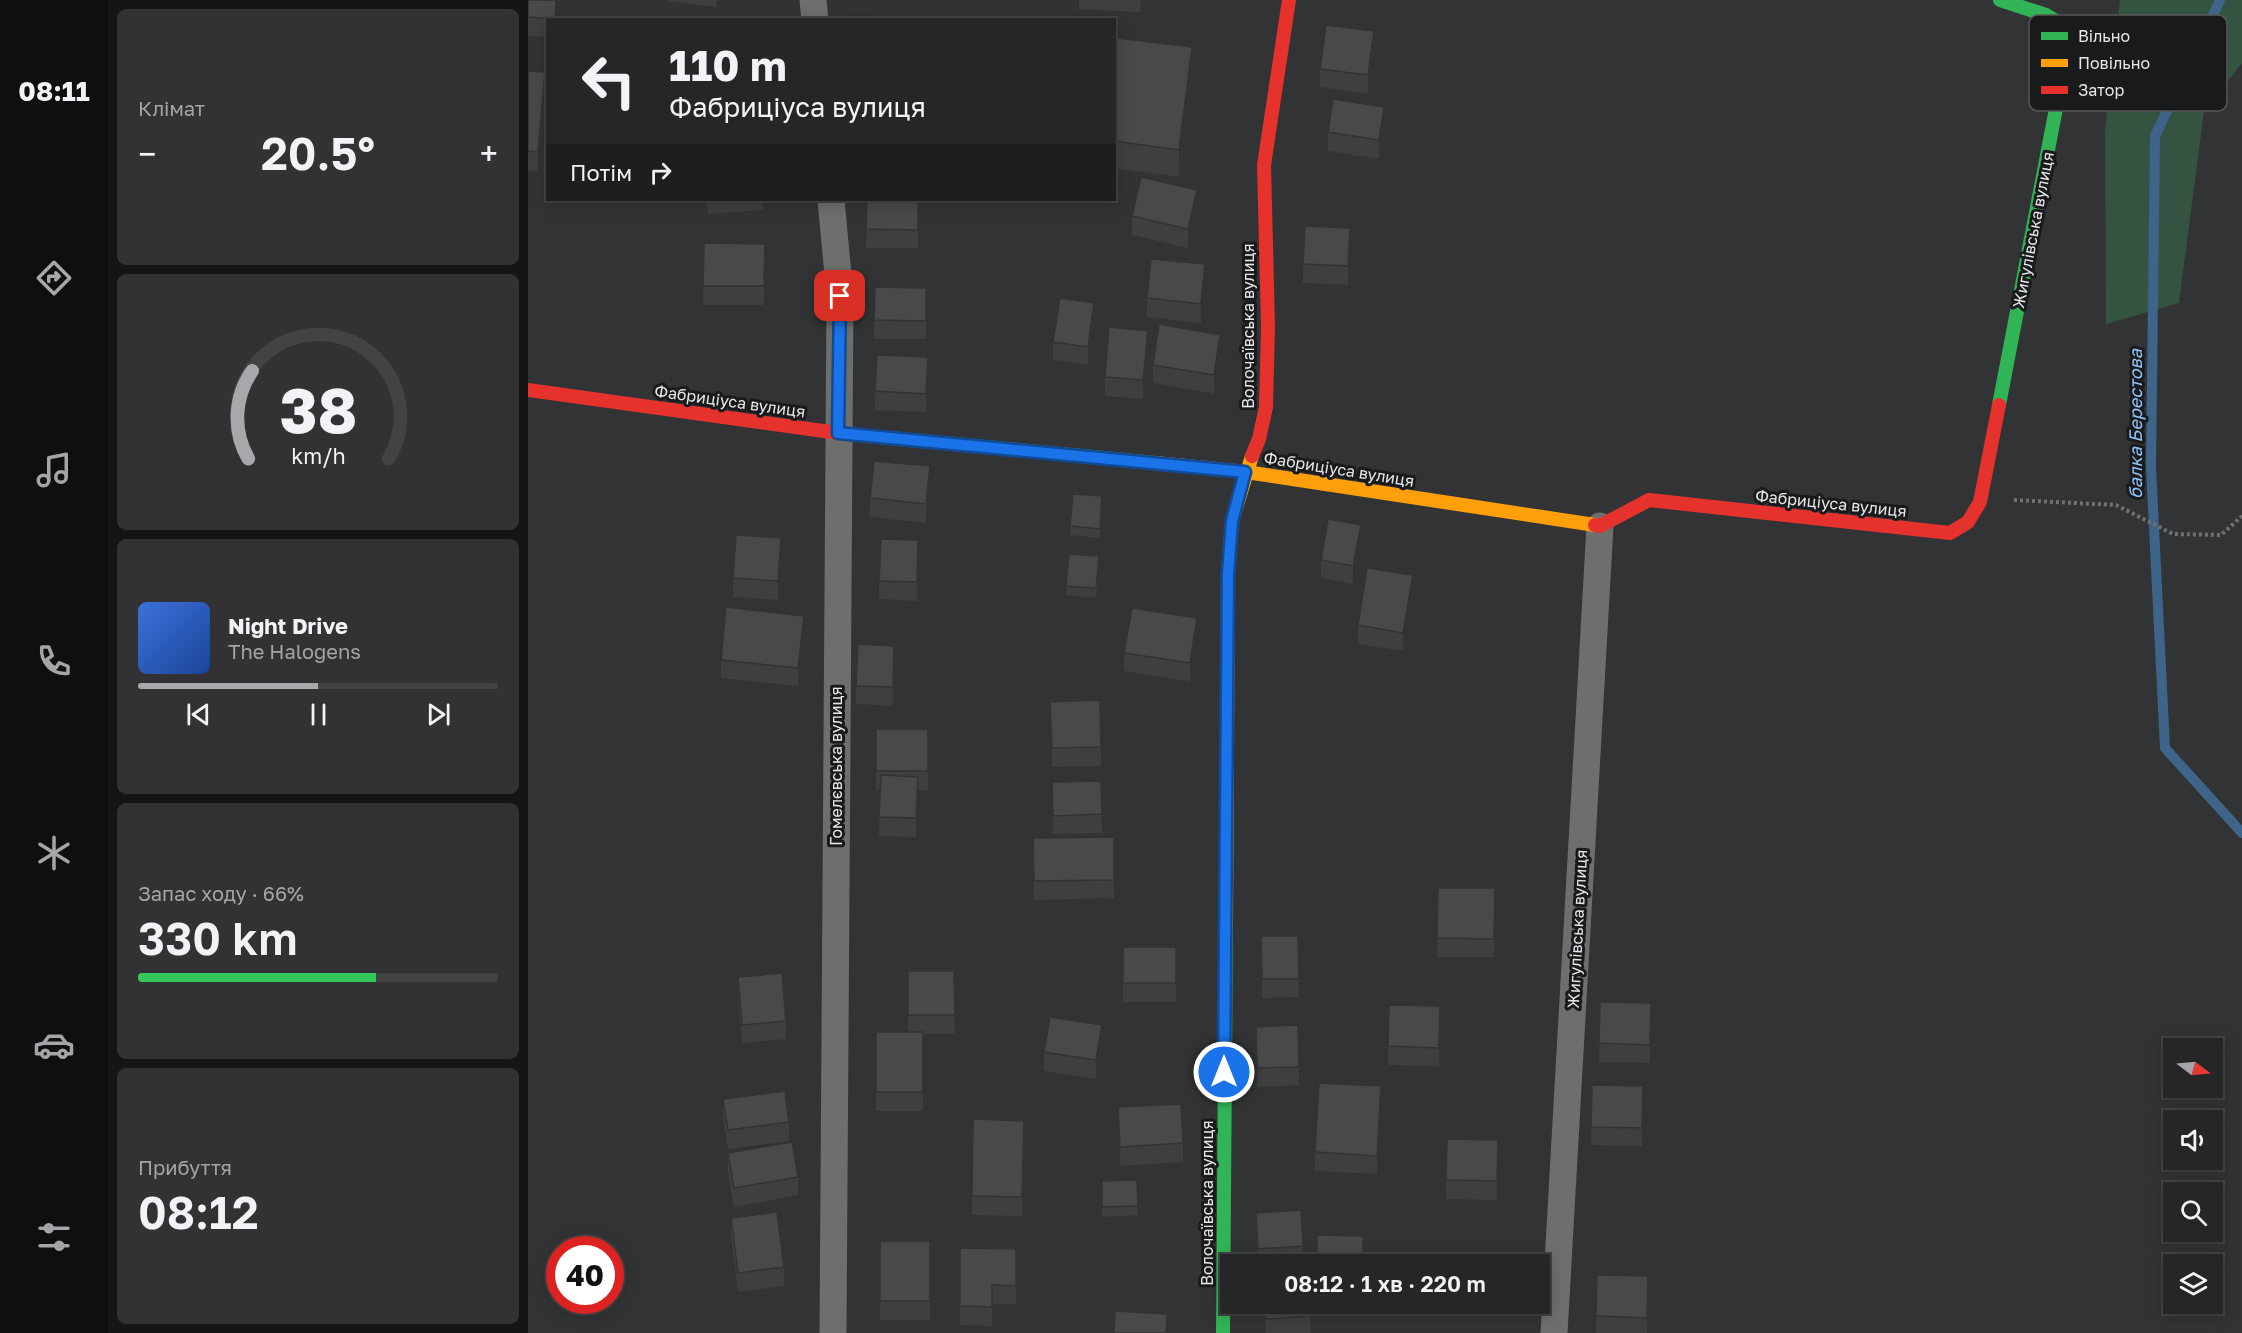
<!DOCTYPE html>
<html lang="uk">
<head>
<meta charset="utf-8">
<style>
	:root { --surface:#262628; --page:#323234; --text:#f1f3f6; --muted:#a4a5a8; --line:#424345; --accent:#a7a8ab }
	body { margin:0; font-family:"Golos Text",sans-serif; background:var(--page); color:var(--text); height:100vh; display:flex; flex-direction:column; font-size:22px; white-space:nowrap }
	* { box-sizing:border-box; margin:0 }
	p { font-size:20px; color:var(--muted) }
	.icon { flex:none; width:33px; height:33px; fill:none; stroke:currentColor; stroke-width:2; stroke-linecap:round; stroke-linejoin:round }
	.map { position:relative; flex:1; overflow:hidden }
	.drawer { display:flex; flex-direction:column; gap:9px; padding:9px; background:#151516; width:420px }
	.drawer>* { flex:none }
	.top-card { position:absolute; left:18px; top:18px; width:570px; height:183px; border-radius:0px; box-shadow:0 3px 15px #0003,0 0 0 2px var(--line); background:#262628; color:var(--text); overflow:hidden }
	.needle { width:39px; rotate:106deg }
	.tools { position:absolute; left:1635px; top:1038px; display:grid; gap:12px }
	.tools a { display:grid; place-items:center; width:60px; height:60px; border-radius:0px; background:var(--surface); box-shadow:0 3px 15px #0003,0 0 0 2px var(--line); font-size:30px }
	.speed { position:absolute; left:18px; top:1236px; display:flex; gap:12px; font-size:30px; font-weight:700; text-align:center }
	.speed>* { display:grid; place-content:center; width:78px; height:78px; border-radius:50%; background:var(--surface); box-shadow:0 3px 15px #0003,0 0 0 2px var(--line); line-height:1 }
	.speed .limit { border:9px solid #d22; background:#fff; color:#111 }
	.pin { position:absolute; display:grid; place-items:center; width:51px; height:51px; color:#fff; margin:-26px; border-radius:12px; box-shadow:0 3px 9px #0006 }
	.me { position:absolute; width:66px; margin:-33px; rotate:0deg; stroke-linejoin:round; filter:drop-shadow(0 0 4px #0008) }
	.turn { display:flex; align-items:center; gap:21px; height:126px; padding:0 24px; font-size:27px }
	.turn .icon { width:78px; height:78px; stroke-width:2.5 }
	.turn b { display:block; font-size:42px; line-height:51px }
	.then { display:flex; align-items:center; height:57px; padding:0 24px; background:#0003; gap:12px; font-size:22px }
	.big { font-size:45px; font-weight:600; line-height:1.1 }
	.drawer .card { flex:1; display:flex; flex-direction:column; justify-content:center; gap:9px; min-width:0; padding:0 21px; border-radius:9px; background:var(--page) }
	.drawer .dial { align-items:center; gap:0 }
	.dial svg { height:156px; overflow:visible; fill:none; stroke:var(--line); stroke-width:7; stroke-linecap:round; text-anchor:middle }
	.dial text { fill:var(--text); stroke:none }
	.song { display:flex; align-items:center; gap:18px }
	.cover { width:72px; height:72px; border-radius:9px; background:linear-gradient(135deg,hsl(220 70% 55%),hsl(220 70% 35%)) }
	.played { height:6px; border-radius:3px; background:linear-gradient(90deg,var(--accent) 50%,var(--line) 50%) }
	.keys { display:flex; justify-content:space-around; direction:ltr }
	.heat { display:flex; justify-content:space-between; align-items:center; font-size:33px; direction:ltr }
	.charge { height:9px; border-radius:4px; background:linear-gradient(90deg,#34c759 66%,var(--line) 0) }
	.trip { position:absolute; left:692px; top:1254px; width:330px; height:60px; border-radius:0px; background:var(--surface); box-shadow:0 3px 15px #0003,0 0 0 2px var(--line); font-weight:600; line-height:60px; text-align:center }
	main { display:flex; flex:1; min-height:0 }
	.dock { display:flex; flex-direction:column; width:108px; justify-content:space-around; align-items:center; background:#0f0f10; color:var(--muted) }
	.dock .icon { width:42px; height:42px }
	.dock .selected { color:var(--accent) }
	.dock b { font-size:27px; color:var(--text) }
	.map>svg:first-child { display:block }
</style>
</head>
<body>
<main>
<nav class="dock">
<b>08:11</b>
<svg class="icon selected" aria-label="directions" viewBox="0 0 24 24"><path d="M12 3l9 9-9 9-9-9zM9 14v-3h6M13 9l2 2-2 2"/></svg>
<svg class="icon" aria-label="music" viewBox="0 0 24 24"><path d="M9 18V5l10-2v13"/><circle cx="6" cy="18" r="3"/><circle cx="16" cy="16" r="3"/></svg>
<svg class="icon" aria-label="phone" viewBox="0 0 24 24"><path d="M5 4h4l2 5-3 2q2 4 5 5l2-3 5 2v4C11 20 4 13 5 4z"/></svg>
<svg class="icon" aria-label="climate" viewBox="0 0 24 24"><path d="M12 3v18M4 7l16 10M4 17L20 7"/></svg>
<svg class="icon" aria-label="car" viewBox="0 0 24 24"><path d="M5 17H2v-5l4-1 3-4h7l3 4 3 1v5h-3M9 17h6M6 11h13"/><circle cx="7" cy="17" r="2"/><circle cx="17" cy="17" r="2"/></svg>
<svg class="icon" aria-label="filters" viewBox="0 0 24 24"><path d="M4 7h16M4 17h16"/><circle cx="9" cy="7" r="2"/><circle cx="15" cy="17" r="2"/></svg>
</nav>
<section class="drawer">
<div class="card"><p>Клімат</p>
<div class="heat"><a>−</a><b class="big">20.5°</b><a>+</a></div>
</div>
<div class="card dial"><svg viewBox="0 0 100 80">
<path d="M14 69A42 42 0 1 1 86 69"/>
<path d="M14 69A42 42 0 0 1 16 24" stroke="#a7a8ab"/>
<text x="50" y="56" font-size="32" font-weight="700">38</text>
<text x="50" y="72" font-size="11">km/h</text>
</svg></div>
<div class="card">
<div class="song"><i class="cover"></i><div><b>Night Drive</b><p>The Halogens</p></div></div>
<div class="played"></div>
<div class="keys"><svg class="icon" aria-label="previous" viewBox="0 0 24 24"><path d="M18 5L8 12l10 7zM5 5v14"/></svg><svg class="icon" aria-label="pause" viewBox="0 0 24 24"><path d="M8 5v14M16 5v14"/></svg><svg class="icon" aria-label="next" viewBox="0 0 24 24"><path d="M6 5l10 7-10 7zM19 5v14"/></svg></div>
</div>
<div class="card"><p>Запас ходу · 66%</p><b class="big">330 km</b><div class="charge"></div></div>
<div class="card"><p>Прибуття</p><b class="big">08:12</b></div>
</section>
<div class="map">
<svg width="1714" height="1333" viewBox="0 0 1714 1333">
	<rect width="100%" height="100%" fill="#323335"/>
	<!-- green -->
	<path fill="#355341" d="M1592,0H1714V63L1676,111L1651,303L1578,324L1577,129Z"/>
	<g fill="none" stroke-linecap="round" stroke-linejoin="round">
		<!-- stream -->
		<path stroke="#3e648a" stroke-width="10" d="M1692,0L1627,136L1623,467L1637,748L1714,833"/>
		<!-- path -->
		<path stroke="#717171" stroke-width="4" stroke-dasharray="3 3" stroke-linecap="butt" d="M1486,500L1588,505L1645,534L1693,535L1714,516"/>
		<!-- street -->
		<g stroke="#6e6e6d" stroke-width="27">
			<path d="M285,0L287,20"/>
			<path d="M303,200L312,296L305,1333"/>
			<path d="M1026,1333L1072,526"/>
		</g>
		<!-- fast -->
		<g stroke="#30b455" stroke-width="14">
			<path d="M1471,405L1540,46L1535,25L1518,15L1472,0"/>
			<path d="M361,438L628,463"/>
			<path d="M695,1333L698,924"/>
		</g>
		<!-- slow -->
		<g stroke="#ff9f0a" stroke-width="14">
			<path d="M628,463L718,472L1067,525"/>
			<path d="M698,924L700,574L704,521L724,456"/>
		</g>
		<!-- jam -->
		<g stroke="#e5322d" stroke-width="14">
			<path d="M0,390L310,433L361,438"/>
			<path d="M724,456L731,439L738,407L740,327L736,165L761,0"/>
			<path d="M1067,525L1072,526L1121,500L1422,533L1440,522L1452,502L1471,405"/>
		</g>
	</g>
	<!-- wall -->
	<g fill="#3e3f40">
		<path d="M0,0L28,20H20V37L0,36Z"/>
		<path d="M140,0H189L188,7L140,1Z"/>
		<path d="M551,0H613L612,12L551,9Z"/>
		<path d="M586,39L664,74L651,177L586,168Z"/>
		<path d="M846,50L840,94L792,87V69Z"/>
		<path d="M0,71L17,90L10,171L0,170Z"/>
		<path d="M856,125L851,159L800,151V132Z"/>
		<path d="M179,200H235V210L180,214Z"/>
		<path d="M339,200H390V248H338Z"/>
		<path d="M669,209L660,248L604,235V216Z"/>
		<path d="M176,243L237,244L236,305H175Z"/>
		<path d="M822,247L820,285L775,283V264Z"/>
		<path d="M677,283L673,323L619,317V298Z"/>
		<path d="M347,287L398,288V339H346Z"/>
		<path d="M566,322L560,365L525,360V342Z"/>
		<path d="M620,349L615,399L577,396V377Z"/>
		<path d="M692,353L686,394L625,383V365Z"/>
		<path d="M400,376L398,412L347,410V391Z"/>
		<path d="M402,485L398,523L342,517V498Z"/>
		<path d="M574,506L572,538L542,535V526Z"/>
		<path d="M833,544L825,584L793,578V560Z"/>
		<path d="M253,557L250,600L205,597V578Z"/>
		<path d="M390,559L389,601L351,599V581Z"/>
		<path d="M571,566L568,598L538,595V586Z"/>
		<path d="M885,594L875,651L830,644V625Z"/>
		<path d="M276,634L270,686L193,678V660Z"/>
		<path d="M669,637L662,682L596,671V653Z"/>
		<path d="M366,664L365,706L328,704V686Z"/>
		<path d="M522,702L573,747V766L524,767Z"/>
		<path d="M348,729H400V790H390L388,837L351,836L352,790H348Z"/>
		<path d="M573,781L574,833L525,834L524,782Z"/>
		<path d="M586,837V898L506,900L505,856Z"/>
		<path d="M910,888H967L966,957H909Z"/>
		<path d="M733,936H770L771,997L734,998Z"/>
		<rect x="595" y="947" width="53" height="55"/>
		<path d="M380,971H426L427,1034H395V1111H348V1032H380Z"/>
		<path d="M210,977L258,1021V1039L214,1043L210,996Z"/>
		<path d="M1072,1002L1123,1003L1122,1063L1071,1062Z"/>
		<path d="M912,1006L911,1066L860,1065V1046Z"/>
		<path d="M574,1043L568,1079L516,1071V1052Z"/>
		<path d="M728,1045L771,1067V1085L729,1087Z"/>
		<path d="M1064,1085L1115,1086L1114,1146L1063,1145Z"/>
		<path d="M195,1099L261,1122V1141L200,1149L195,1118Z"/>
		<path d="M853,1105L849,1174L787,1171V1152Z"/>
		<path d="M590,1107L655,1143V1162L592,1166Z"/>
		<path d="M496,1139L494,1216L444,1215V1196Z"/>
		<path d="M200,1153L270,1177V1195L206,1207L200,1172Z"/>
		<path d="M970,1159L969,1200L918,1199V1180Z"/>
		<path d="M609,1180L610,1215L574,1217V1181Z"/>
		<path d="M728,1213L775,1246V1264H730Z"/>
		<path d="M203,1218L256,1267V1286L210,1292L203,1237Z"/>
		<path d="M789,1235L835,1236V1264H789Z"/>
		<rect x="352" y="1241" width="50" height="79"/>
		<path d="M432,1248L488,1249V1304H464V1326L432,1325Z"/>
		<path d="M1069,1275L1120,1276L1119,1333H1068Z"/>
		<path d="M736,1304H782L783,1333H738Z"/>
	</g>
	<!-- shaded-wall -->
	<g fill="#323334">
		<path d="M28,0H30L28,20H27Z"/>
		<path d="M846,31V50L840,94V75Z"/>
		<path d="M664,47V74L651,177V150Z"/>
		<path d="M17,72V90L10,171V152Z"/>
		<path d="M856,107V125L851,159V140Z"/>
		<path d="M669,190V209L660,248V229Z"/>
		<path d="M822,228V247L820,285V266Z"/>
		<path d="M677,264V283L673,323V304Z"/>
		<path d="M566,303V322L560,365V347Z"/>
		<path d="M620,331V349L615,399V380Z"/>
		<path d="M692,335V353L686,394V375Z"/>
		<path d="M400,357V376L398,412V394Z"/>
		<path d="M402,466V485L398,523V504Z"/>
		<path d="M833,525V544L825,584V566Z"/>
		<path d="M253,538V557L250,600V581Z"/>
		<path d="M390,540V559L389,601V582Z"/>
		<path d="M885,575V594L875,651V633Z"/>
		<path d="M276,616V634L270,686V668Z"/>
		<path d="M669,618V637L662,682V663Z"/>
		<path d="M366,646V664L365,706V687Z"/>
		<path d="M390,777V795L388,837V818Z"/>
		<path d="M574,1025V1043L568,1079V1060Z"/>
		<path d="M853,1086V1105L849,1174V1156Z"/>
		<path d="M970,1140V1159L969,1200V1181Z"/>
	</g>
	<!-- building -->
	<g fill="#48494a" stroke="#323334" stroke-width="1.5">
		<path d="M0,0H28L27,19L0,17Z"/>
		<path d="M344,15V20H310V17Z"/>
		<path d="M798,25L846,31L840,75L792,69Z"/>
		<path d="M589,38L664,47L651,150L586,141V39Z"/>
		<path d="M0,71L17,72L10,152L0,151Z"/>
		<path d="M805,99L856,107L851,140L800,132Z"/>
		<path d="M613,177L669,190L660,229L604,216Z"/>
		<path d="M339,200H390V230L338,229Z"/>
		<path d="M777,226L822,228L820,266L775,264Z"/>
		<path d="M176,243L237,244L236,286H175Z"/>
		<path d="M623,259L677,264L673,304L619,298Z"/>
		<path d="M347,287L398,288V321L346,320Z"/>
		<path d="M532,298L566,303L560,347L525,342Z"/>
		<path d="M631,324L692,335L686,375L625,365Z"/>
		<path d="M581,327L620,331L615,380L577,377Z"/>
		<path d="M349,355L400,357L398,394L347,391Z"/>
		<path d="M346,461L402,466L398,504L342,498Z"/>
		<path d="M545,494L574,496L572,529L542,526Z"/>
		<path d="M800,519L833,525L825,566L793,560Z"/>
		<path d="M208,535L253,538L250,581L205,578Z"/>
		<path d="M353,539L390,540L389,582L351,581Z"/>
		<path d="M541,554L571,556L568,588L538,586Z"/>
		<path d="M839,568L885,575L875,633L830,625Z"/>
		<path d="M198,607L276,616L270,668L193,660Z"/>
		<path d="M604,608L669,618L662,663L596,653Z"/>
		<path d="M330,644L366,646L365,687L328,686Z"/>
		<path d="M572,700L573,747L524,748L522,702Z"/>
		<rect x="348" y="729" width="52" height="42"/>
		<path d="M353,775L390,777L388,818L351,817Z"/>
		<path d="M573,781L574,814L525,816L524,782Z"/>
		<path d="M586,837V880L506,881L505,838Z"/>
		<path d="M910,888H967L966,939L909,938Z"/>
		<path d="M733,936H770L771,979H734Z"/>
		<rect x="595" y="947" width="53" height="36"/>
		<path d="M380,971H426L427,1015H380Z"/>
		<path d="M254,973L258,1021L214,1025L210,977Z"/>
		<path d="M1072,1002L1123,1003L1122,1045L1071,1043Z"/>
		<path d="M861,1005L912,1006L911,1048L860,1046Z"/>
		<path d="M522,1017L574,1025L568,1060L516,1052Z"/>
		<path d="M770,1025L771,1067L729,1068L728,1027Z"/>
		<rect x="348" y="1032" width="47" height="60"/>
		<path d="M791,1083L853,1086L849,1156L787,1152Z"/>
		<path d="M1064,1085L1115,1086L1114,1128L1063,1127Z"/>
		<path d="M257,1091L261,1122L200,1130L195,1099Z"/>
		<path d="M653,1104L655,1143L592,1147L590,1107Z"/>
		<path d="M445,1119L496,1121L494,1197L444,1196Z"/>
		<path d="M919,1139L970,1140L969,1181L918,1180Z"/>
		<path d="M264,1142L270,1177L206,1188L200,1153Z"/>
		<path d="M609,1180L610,1206L574,1207V1181Z"/>
		<path d="M773,1210L775,1246L730,1249L728,1213Z"/>
		<path d="M249,1212L256,1267L210,1273L203,1218Z"/>
		<path d="M789,1235L835,1236V1264L789,1262Z"/>
		<rect x="352" y="1241" width="50" height="60"/>
		<path d="M432,1248L488,1249V1286L464,1285V1307L432,1306Z"/>
		<path d="M1069,1275L1120,1276L1119,1318L1068,1316Z"/>
		<path d="M737,1304H782L783,1316L738,1319Z"/>
		<path d="M587,1311L639,1314L638,1333H586Z"/>
	</g>
	<g fill="none" stroke-linecap="round" stroke-linejoin="round">
		<!-- route casing -->
		<g stroke="#114b97" stroke-width="15">
			<path id="route" d="M312,296L310,433L717,472L704,521L700,574L696,1072"/>
		</g>
		<!-- route -->
		<use href="#route" stroke="#1a73e8" stroke-width="10"/>
	</g>
	<g text-anchor="middle" stroke-width="6" stroke-linejoin="round" paint-order="stroke">
		<!-- street labels -->
		<g font-size="16" fill="#e6e7ea" stroke="#191a1c">
			<text transform="translate(1505 230) rotate(-79)" y="6">Жигулівська вулиця</text>
			<text transform="translate(720 326) rotate(-90)" y="6">Волочаївська вулиця</text>
			<text transform="translate(202 401) rotate(8)" y="6">Фабриціуса вулиця</text>
			<text transform="translate(811 469) rotate(9)" y="6">Фабриціуса вулиця</text>
			<text transform="translate(1303 503) rotate(6)" y="6">Фабриціуса вулиця</text>
			<text transform="translate(308 766) rotate(-90)" y="6">Гомелєвська вулиця</text>
			<text transform="translate(1049 929) rotate(-87)" y="6">Жигулівська вулиця</text>
			<text transform="translate(679 1203) rotate(-90)" y="6">Волочаївська вулиця</text>
		</g>
		<!-- water labels -->
		<g font-size="18" font-style="italic" fill="#91c3f6" stroke="#191a1c">
			<text transform="translate(1608 424) rotate(-90)" y="6">балка Берестова</text>
		</g>
	</g>
	<!-- legend -->
	<rect x="1501" y="15" width="198" height="96" rx="9" fill="#191a1c" stroke="#56585a" stroke-width="1.5"/>
	<rect x="1513" y="32" width="27" height="8" fill="#30b455"/>
	<rect x="1513" y="59" width="27" height="8" fill="#ff9f0a"/>
	<rect x="1513" y="86" width="27" height="8" fill="#e5322d"/>
	<g font-size="16" fill="#e6e7ea">
		<text x="1550" y="42">Вільно</text>
		<text x="1550" y="69">Повільно</text>
		<text x="1550" y="96">Затор</text>
	</g>
</svg>
<div class="tools">
<a><svg class="needle" viewBox="-14 -14 28 28"><path d="M0-13l5 13h-10z" fill="#e53935"/><path d="M0 13l5-13h-10z" fill="#a4a5a8"/></svg></a>
<a><svg class="icon" aria-label="sound" viewBox="0 0 24 24"><path d="M4 9h4l5-4v14l-5-4H4zM17 9q2 3 0 6"/></svg></a>
<a><svg class="icon" aria-label="search" viewBox="0 0 24 24"><circle cx="10" cy="10" r="6"/><path d="M15 15l6 6"/></svg></a>
<a><svg class="icon" aria-label="layers" viewBox="0 0 24 24"><path d="M12 4l9 5-9 5-9-5zM3 14l9 5 9-5"/></svg></a>
</div>
<div class="speed"><div class="limit">40</div></div>
<div class="pin" style="left:312px;top:296px;background:#d93025"><svg class="icon" aria-label="arrive" viewBox="0 0 24 24"><path d="M6 21V4h12l-3 4 3 4H6"/></svg></div>
<svg class="me" style="left:696px;top:1072px" viewBox="-20 -20 40 40"><circle r="17" fill="#1a73e8" stroke="#fff" stroke-width="3"/><path d="M0-11L8 9 0 5-8 9z" fill="#fff"/></svg>
<div class="trip">08:12 · 1 хв · 220 m</div>
<div class="top-card">
<div class="turn"><svg class="icon" aria-label="left" viewBox="0 0 24 24"><path d="M17 20v-9H6M10 6l-5 5 5 5"/></svg><div><b>110 m</b>Фабриціуса вулиця</div></div>
<div class="then">Потім<svg class="icon" aria-label="right" viewBox="0 0 24 24"><path d="M7 20v-9h11M14 6l5 5-5 5"/></svg></div>
</div>
</div>
</main>
</body>
</html>
